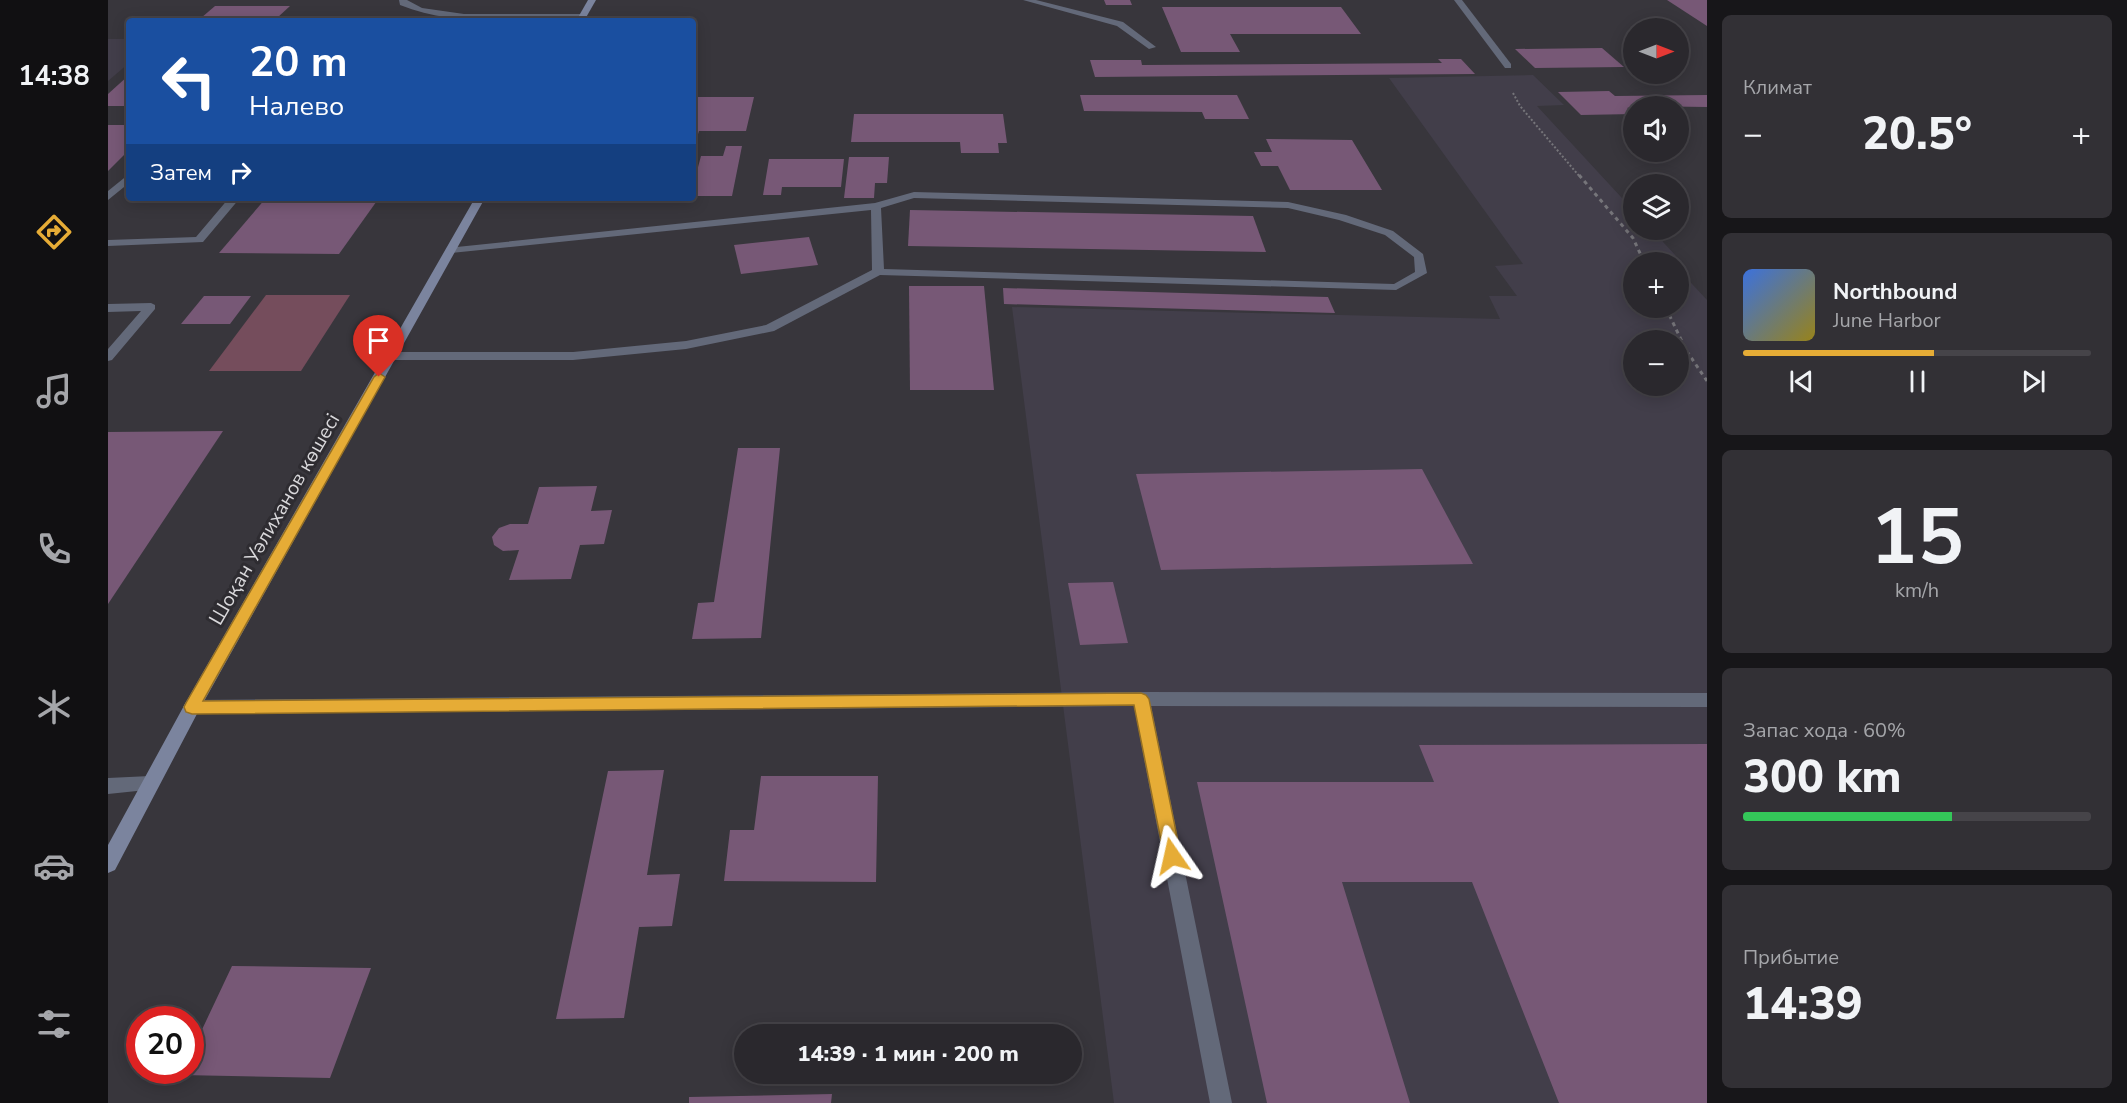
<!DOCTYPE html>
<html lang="ru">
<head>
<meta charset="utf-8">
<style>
	:root { --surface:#2a282d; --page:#323035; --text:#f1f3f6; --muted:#a5a6aa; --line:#464449; --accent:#e6ac36 }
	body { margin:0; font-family:"Nunito Sans",sans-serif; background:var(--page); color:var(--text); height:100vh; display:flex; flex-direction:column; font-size:22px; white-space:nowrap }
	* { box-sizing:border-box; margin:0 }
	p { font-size:20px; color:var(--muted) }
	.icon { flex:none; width:33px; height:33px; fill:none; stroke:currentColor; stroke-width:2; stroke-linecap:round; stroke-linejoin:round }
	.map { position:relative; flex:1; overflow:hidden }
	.details { display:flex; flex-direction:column; gap:15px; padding:15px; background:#171619; width:420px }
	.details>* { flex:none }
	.guide { position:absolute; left:18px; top:18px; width:570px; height:183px; border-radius:6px; box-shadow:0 3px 15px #0003,0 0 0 2px var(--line); background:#1a4fa0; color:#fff; overflow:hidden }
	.needle { width:39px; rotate:90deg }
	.buttons { position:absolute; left:1515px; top:18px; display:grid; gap:12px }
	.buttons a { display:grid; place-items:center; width:66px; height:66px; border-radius:50%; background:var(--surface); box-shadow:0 3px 15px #0003,0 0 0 2px var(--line); font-size:30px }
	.speed { position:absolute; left:18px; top:1006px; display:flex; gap:12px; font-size:30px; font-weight:700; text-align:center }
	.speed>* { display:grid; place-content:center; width:78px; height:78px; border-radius:50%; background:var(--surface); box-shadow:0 3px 15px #0003,0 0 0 2px var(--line); line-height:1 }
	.speed .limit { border:9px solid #d22; background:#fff; color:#111 }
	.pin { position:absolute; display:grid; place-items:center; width:51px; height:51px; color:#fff; margin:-62px -26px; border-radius:50% 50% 50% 0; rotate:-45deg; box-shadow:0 0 6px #0007 }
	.pin .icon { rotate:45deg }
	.me { position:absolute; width:66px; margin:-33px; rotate:349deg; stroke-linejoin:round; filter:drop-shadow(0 0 4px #0008) }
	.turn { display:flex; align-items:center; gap:21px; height:126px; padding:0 24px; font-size:27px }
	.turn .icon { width:78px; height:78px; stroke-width:2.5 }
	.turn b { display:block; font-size:42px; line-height:51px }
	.then { display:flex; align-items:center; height:57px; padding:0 24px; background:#0003; gap:12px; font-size:22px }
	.big { font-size:45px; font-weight:800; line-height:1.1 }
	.details .card { flex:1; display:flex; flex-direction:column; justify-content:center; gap:9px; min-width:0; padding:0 21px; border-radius:9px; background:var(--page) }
	.details .dial { align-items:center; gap:0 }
	.dial b { font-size:78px; line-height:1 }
	.song { display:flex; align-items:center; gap:18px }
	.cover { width:72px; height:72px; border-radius:9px; background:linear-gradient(135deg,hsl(220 70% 55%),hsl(50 70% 35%)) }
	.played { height:6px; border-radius:3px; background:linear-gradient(90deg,var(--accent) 55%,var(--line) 55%) }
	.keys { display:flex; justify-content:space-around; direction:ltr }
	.heat { display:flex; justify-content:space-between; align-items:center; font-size:33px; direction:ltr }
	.charge { height:9px; border-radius:4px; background:linear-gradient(90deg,#34c759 60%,var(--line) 0) }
	.trip { position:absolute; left:626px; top:1024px; width:348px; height:60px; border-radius:30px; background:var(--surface); box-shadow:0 3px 15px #0003,0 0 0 2px var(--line); font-weight:800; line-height:60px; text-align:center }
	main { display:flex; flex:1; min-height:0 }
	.tabs { display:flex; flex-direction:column; width:108px; justify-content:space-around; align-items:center; background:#111012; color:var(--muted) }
	.tabs .icon { width:42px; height:42px }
	.tabs .selected { color:var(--accent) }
	.tabs b { font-size:27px; color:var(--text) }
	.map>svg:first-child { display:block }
</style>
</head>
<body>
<main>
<nav class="tabs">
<b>14:38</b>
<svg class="icon selected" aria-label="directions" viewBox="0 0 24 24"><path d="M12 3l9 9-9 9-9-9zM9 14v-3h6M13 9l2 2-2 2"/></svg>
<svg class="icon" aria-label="music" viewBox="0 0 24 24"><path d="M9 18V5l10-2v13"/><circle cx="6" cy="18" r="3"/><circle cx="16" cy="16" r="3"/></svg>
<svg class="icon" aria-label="phone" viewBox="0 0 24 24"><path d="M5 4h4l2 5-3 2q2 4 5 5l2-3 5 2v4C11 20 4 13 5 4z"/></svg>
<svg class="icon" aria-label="climate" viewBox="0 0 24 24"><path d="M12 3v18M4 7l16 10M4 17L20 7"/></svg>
<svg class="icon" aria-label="car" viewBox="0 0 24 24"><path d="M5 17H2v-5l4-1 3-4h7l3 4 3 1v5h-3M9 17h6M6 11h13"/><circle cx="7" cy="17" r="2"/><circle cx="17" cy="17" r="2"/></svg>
<svg class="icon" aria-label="filters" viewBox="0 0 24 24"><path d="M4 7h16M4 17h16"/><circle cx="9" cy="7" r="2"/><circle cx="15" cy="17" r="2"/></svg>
</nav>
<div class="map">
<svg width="1599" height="1103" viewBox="0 0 1599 1103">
	<rect width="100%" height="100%" fill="#38363c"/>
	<!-- built -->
	<g fill="#423e4a" fill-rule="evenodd">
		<path d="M0,39H21V63L0,81Z"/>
		<path d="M1425,75L1456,105L1429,106L1525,210L1526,230H1544L1568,256H1558L1564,262H1526V308H1570L1571,270L1599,300V1103H1006L904,307L1392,319L1381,296H1409L1387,266L1415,264L1281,78ZM1526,340H1570V386H1526Z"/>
	</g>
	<!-- green -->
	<path fill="#754d5c" d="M158,295H242L193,371H101Z"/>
	<!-- building -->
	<g fill="#775876">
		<path d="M996,0H1022L1024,5H998Z"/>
		<path d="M1559,0H1599V26Z"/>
		<path d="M107,6H182L169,18H93Z"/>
		<path d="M1054,7H1233L1253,34H1122L1132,52H1073Z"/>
		<path d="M1494,48L1516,67L1427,68L1407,49Z"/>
		<path d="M1330,59H1353L1367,74L987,77L982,60H1033L1034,65L1334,63Z"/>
		<path d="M21,75V106H0V94Z"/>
		<path d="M1501,91L1507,96L1599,95V107L1526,106L1519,108L1526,114L1473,115L1450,92Z"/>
		<path d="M972,95H1129L1141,119H1097L1094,112L976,111Z"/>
		<path d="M585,97H646L638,131H591L585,150Z"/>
		<path d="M746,114H895L899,143H890L891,153H853L852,142H743Z"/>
		<path d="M0,125H21V150L0,171Z"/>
		<path d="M1158,139L1244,140L1274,190H1182L1170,166H1153L1146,152H1164Z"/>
		<path d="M618,146H634L624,196H585V186L593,156H615Z"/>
		<path d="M741,157H781L779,183H767L766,198H736Z"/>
		<path d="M661,159H736L733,187H674L673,195H655Z"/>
		<path d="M158,198H271L231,254L111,253Z"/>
		<path d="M802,210L1145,216L1158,252L800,246Z"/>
		<path d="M701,237L710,265L633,274L626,245Z"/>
		<path d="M801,286H876L886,390H802Z"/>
		<path d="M895,288L1220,297L1227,313L896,304Z"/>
		<path d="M96,296H143L122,324H73Z"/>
		<path d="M115,431L0,604V432Z"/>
		<path d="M630,448H672L653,638L584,639L590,603L606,602Z"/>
		<path d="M1314,469L1365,564L1053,570L1028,474Z"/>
		<path d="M489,486L483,511L504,510L496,544L472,545L463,579L401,580L411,550L395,551L386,545L384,537L391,528L402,524H420L431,487Z"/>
		<path d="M1005,582L1020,643L972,645L960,583Z"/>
		<path d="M1599,744V1103H1451L1364,882H1234L1302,1103H1159L1089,782H1326L1311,745Z"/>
		<path d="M556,770L539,875L572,874L564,926L531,927L516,1018L448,1019L500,771Z"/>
		<path d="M653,776H770L768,882L616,881L622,830H646Z"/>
		<path d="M124,966L263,968L222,1078L73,1075L75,1071H82V1055Z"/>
		<path d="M724,1094L723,1103H581V1097Z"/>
	</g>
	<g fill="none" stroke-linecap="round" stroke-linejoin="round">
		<!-- path-far1 -->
		<path stroke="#76757a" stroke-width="2" stroke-dasharray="2 2" stroke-linecap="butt" d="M1405,93L1412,106L1472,177"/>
		<!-- path -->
		<g stroke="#76757a" stroke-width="3" stroke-dasharray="4 4" stroke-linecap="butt">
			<path d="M1471,175L1525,238L1536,262"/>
			<path d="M1558,308L1578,350L1599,381"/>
		</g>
		<!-- lane -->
		<g fill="#636979" fill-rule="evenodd">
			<path d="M291,0H299L314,8L356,14H475L479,16L475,18C415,19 349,28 292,5Z"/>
			<path d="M915,0H928L1015,22L1048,47L1041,49L1009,26Z"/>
			<path d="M1346,0H1354L1403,64V68H1397Z"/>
			<path d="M276,18H282L283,20L274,21Z"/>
			<path d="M21,174V183L0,200V191Z"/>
			<path d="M806,192L1180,202L1238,215L1285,231L1315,254L1319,273L1288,290L772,275L666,331L578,349L465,360H283L277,356L283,352H465L578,341L658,325L764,270L763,210L343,253L338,250L339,248L767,203ZM806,198L1180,208L1231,220L1277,235L1306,257L1307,272L1286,284L776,269L773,208Z"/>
			<path d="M121,198H132L95,242L0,246V240L88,237Z"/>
			<path d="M43,303L47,305V309L4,360L0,361V349L33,311L0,312V304Z"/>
			<path d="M1033,692L1599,693V707L1043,706L1124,1103H1102L1026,706L84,714L78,712L75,707L78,702L84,700Z"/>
			<path d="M42,776L48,779L51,784L48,789L0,794V778Z"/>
		</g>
		<!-- secondary -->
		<g fill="#7b849e" fill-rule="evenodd">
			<path d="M480,0H488L476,21H468Z"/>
			<path d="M367,198H377L90,712L7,870L0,873V845L78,702Z"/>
		</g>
	</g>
	<!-- route -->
	<path fill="#e6ac36" stroke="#967023" stroke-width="1.5" d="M271,373L277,377L95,701L1033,693L1038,695L1041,699L1073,856L1070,861L1064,864L1058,861L1056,856L1026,705L84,714L78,712L76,707L78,703L266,377Z"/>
	<g text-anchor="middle" stroke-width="6" stroke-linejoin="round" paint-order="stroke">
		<!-- street labels -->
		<g font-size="20" fill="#d9d8db" stroke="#2e2c31">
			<text transform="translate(166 519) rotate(-60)" y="7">Шоқан Уәлиханов көшесі</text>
		</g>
	</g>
</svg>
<div class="buttons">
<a><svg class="needle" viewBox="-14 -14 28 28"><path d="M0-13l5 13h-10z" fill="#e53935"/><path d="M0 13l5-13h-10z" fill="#a5a6aa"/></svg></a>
<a><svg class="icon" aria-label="sound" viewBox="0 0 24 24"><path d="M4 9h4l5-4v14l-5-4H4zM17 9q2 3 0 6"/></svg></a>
<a><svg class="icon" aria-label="layers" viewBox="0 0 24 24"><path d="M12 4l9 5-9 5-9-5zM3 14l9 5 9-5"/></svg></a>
<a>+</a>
<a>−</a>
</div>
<div class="speed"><div class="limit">20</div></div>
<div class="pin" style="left:271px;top:377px;background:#d93025"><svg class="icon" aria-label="arrive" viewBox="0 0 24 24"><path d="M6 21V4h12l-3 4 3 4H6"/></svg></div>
<svg class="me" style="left:1064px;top:856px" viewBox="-20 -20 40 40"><path d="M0-17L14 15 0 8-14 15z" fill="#e6ac36" stroke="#fff" stroke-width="4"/></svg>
<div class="trip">14:39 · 1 мин · 200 m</div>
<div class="guide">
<div class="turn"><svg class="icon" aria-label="left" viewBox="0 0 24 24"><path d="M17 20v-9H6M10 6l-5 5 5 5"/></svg><div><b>20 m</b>Налево</div></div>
<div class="then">Затем<svg class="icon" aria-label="right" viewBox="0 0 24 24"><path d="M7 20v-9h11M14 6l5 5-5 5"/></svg></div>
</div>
</div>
<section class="details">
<div class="card"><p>Климат</p>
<div class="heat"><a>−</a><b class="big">20.5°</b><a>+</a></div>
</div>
<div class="card">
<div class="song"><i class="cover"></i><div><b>Northbound</b><p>June Harbor</p></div></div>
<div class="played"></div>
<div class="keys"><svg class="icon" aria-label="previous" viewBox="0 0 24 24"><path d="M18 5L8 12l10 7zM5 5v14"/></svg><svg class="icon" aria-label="pause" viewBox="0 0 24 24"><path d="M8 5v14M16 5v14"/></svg><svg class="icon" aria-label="next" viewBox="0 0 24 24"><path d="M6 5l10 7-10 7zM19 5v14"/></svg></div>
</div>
<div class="card dial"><b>15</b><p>km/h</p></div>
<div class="card"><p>Запас хода · 60%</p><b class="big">300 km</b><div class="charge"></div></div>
<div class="card"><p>Прибытие</p><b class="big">14:39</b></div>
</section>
</main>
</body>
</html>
